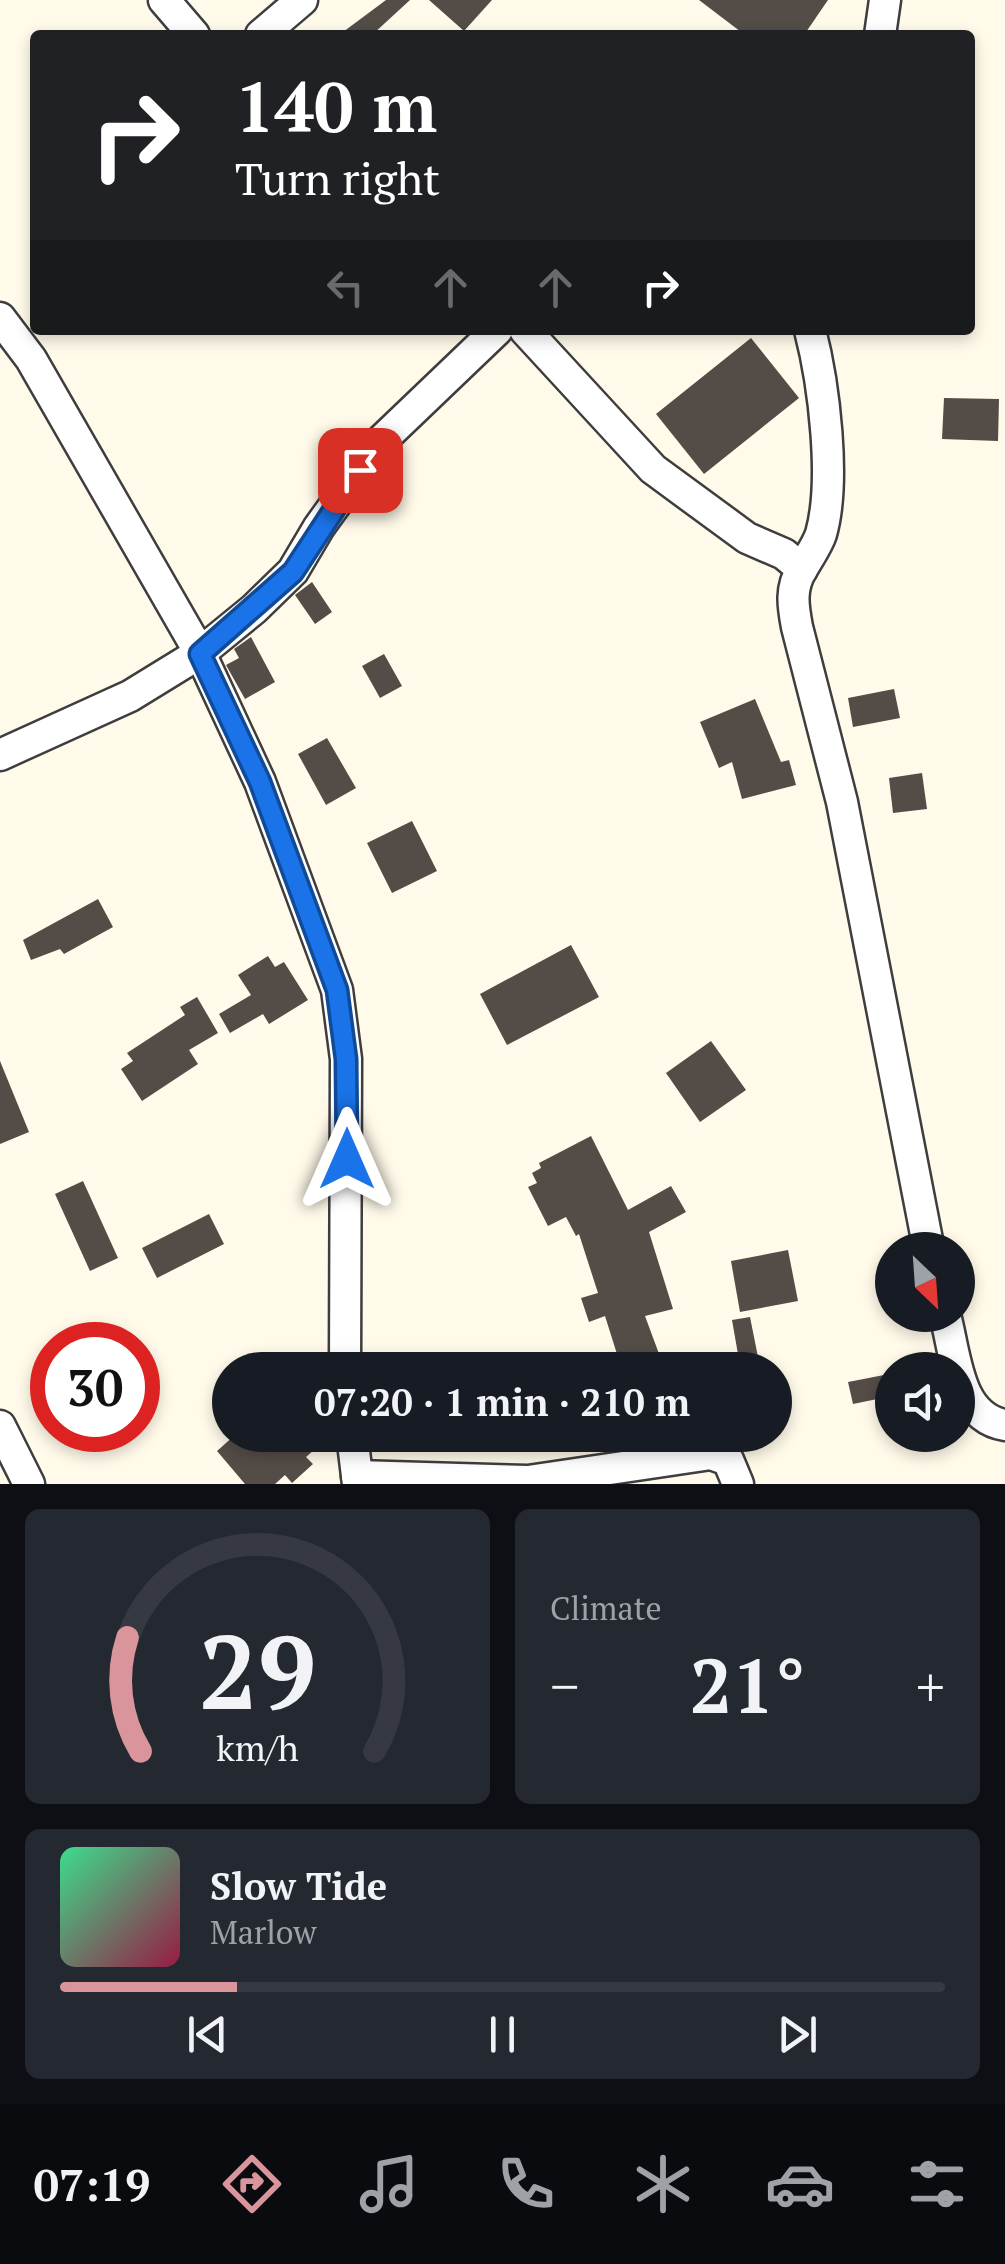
<!DOCTYPE html>
<html lang="en">
<head>
<meta charset="utf-8">
<style>
	:root { --surface:#171b24; --page:#242831; --text:#f1f3f6; --muted:#9ea1a6; --line:#363941; --accent:#da949b }
	body { margin:0; font-family:"PT Serif",serif; background:var(--page); color:var(--text); height:100vh; display:flex; flex-direction:column; font-size:38px; white-space:nowrap }
	* { box-sizing:border-box; margin:0 }
	p { font-size:32px; color:var(--muted) }
	.icon { flex:none; width:55px; height:55px; fill:none; stroke:currentColor; stroke-width:2; stroke-linecap:round; stroke-linejoin:round }
	.map { position:relative; height:1484px; overflow:hidden }
	.panel { display:flex; flex-direction:column; gap:25px; padding:25px; background:#0d0f14; flex:1 }
	.panel>* { flex:none }
	.hud { position:absolute; left:30px; top:30px; width:945px; height:305px; border-radius:10px; box-shadow:0 5px 15px #0003; background:#202124; color:#fff; overflow:hidden }
	.needle { width:65px; rotate:155deg }
	.buttons { position:absolute; left:875px; top:1232px; display:grid; gap:20px }
	.buttons a { display:grid; place-items:center; width:100px; height:100px; border-radius:50%; background:var(--surface); box-shadow:0 5px 15px #0003; font-size:50px }
	.speed { position:absolute; left:30px; top:1322px; display:flex; gap:20px; font-size:50px; font-weight:700; text-align:center }
	.speed>* { display:grid; place-content:center; width:130px; height:130px; border-radius:50%; background:var(--surface); box-shadow:0 5px 15px #0003; line-height:1 }
	.speed .limit { border:15px solid #d22; background:#fff; color:#111 }
	.pin { position:absolute; display:grid; place-items:center; width:85px; height:85px; color:#fff; margin:-42px; border-radius:20px; box-shadow:0 5px 15px #0006 }
	.me { position:absolute; width:110px; margin:-55px; rotate:0deg; stroke-linejoin:round; filter:drop-shadow(0 0 8px #0008) }
	.turn { display:flex; align-items:center; gap:35px; height:210px; padding:0 40px; font-size:45px }
	.turn .icon { width:130px; height:130px; stroke-width:2.5 }
	.turn b { display:block; font-size:70px; line-height:85px }
	.lanes { display:flex; align-items:center; height:95px; padding:0 40px; background:#0003; justify-content:center; gap:50px; direction:ltr }
	.lanes .off { opacity:.35 }
	.big { font-size:75px; font-weight:800; line-height:1.1 }
	.panel .widget { flex:1; display:flex; flex-direction:column; justify-content:center; gap:15px; min-width:0; padding:0 35px; border-radius:15px; background:var(--page) }
	.panel .dial { align-items:center; gap:0 }
	.dial svg { height:260px; overflow:visible; fill:none; stroke:var(--line); stroke-width:7; stroke-linecap:round; text-anchor:middle }
	.dial text { fill:var(--text); stroke:none }
	.song { display:flex; align-items:center; gap:30px }
	.cover { width:120px; height:120px; border-radius:15px; background:linear-gradient(135deg,hsl(150 70% 55%),hsl(340 70% 35%)) }
	.played { height:10px; border-radius:5px; background:linear-gradient(90deg,var(--accent) 20%,var(--line) 20%) }
	.keys { display:flex; justify-content:space-around; direction:ltr }
	.heat { display:flex; justify-content:space-between; align-items:center; font-size:55px; direction:ltr }
	.panel .tiles { flex:1; display:grid; gap:25px; grid-template-columns:1fr 1fr }
	.widget:last-child { grid-column:span 2 }
	.trip { position:absolute; left:212px; top:1352px; width:580px; height:100px; border-radius:50px; background:var(--surface); box-shadow:0 5px 15px #0003; font-weight:800; line-height:100px; text-align:center }
	.menu { display:flex; height:160px; justify-content:space-around; align-items:center; background:#090b0e; color:var(--muted) }
	.menu .icon { width:70px; height:70px }
	.menu .selected { color:var(--accent) }
	.menu b { font-size:45px; color:var(--text) }
	.map>svg:first-child { display:block }
</style>
</head>
<body>
<div class="map">
<svg width="1005" height="1484" viewBox="0 0 1005 1484">
	<rect width="100%" height="100%" fill="#fffae9"/>
	<!-- building -->
	<g fill="#544c47">
		<path d="M386,0H410L372,35H339Z"/>
		<path d="M429,0H492L464,31Z"/>
		<path d="M699,0H828L804,35H745Z"/>
		<path d="M751,338L799,398L704,474L656,414Z"/>
		<path d="M944,398L999,399L998,441L942,439Z"/>
		<path d="M312,582L332,612L315,624L295,595Z"/>
		<path d="M251,637L275,682L245,699L226,665L239,658L234,649Z"/>
		<path d="M384,654L402,686L380,698L362,666Z"/>
		<path d="M894,689L900,718L853,727L848,698Z"/>
		<path d="M755,699L781,762L789,760L796,785L742,799L732,762L719,768L700,722Z"/>
		<path d="M327,738L356,788L326,805L298,754Z"/>
		<path d="M922,773L927,809L893,813L889,778Z"/>
		<path d="M412,821L437,871L392,893L367,843Z"/>
		<path d="M98,899L113,927L64,954L60,949L31,960L23,940Z"/>
		<path d="M571,945L599,997L507,1045L480,994Z"/>
		<path d="M268,956L275,967L284,962L308,1000L269,1024L263,1014L230,1033L219,1014L251,995L238,975Z"/>
		<path d="M197,997L218,1033L189,1050L198,1064L142,1101L121,1069L133,1061L127,1053L185,1015L180,1007Z"/>
		<path d="M711,1041L746,1090L700,1122L666,1073Z"/>
		<path d="M0,1061L29,1132L0,1144Z"/>
		<path d="M591,1136L628,1210L671,1186L686,1212L649,1232L673,1309L645,1316L665,1370H622L605,1316L589,1322L581,1298L598,1293L579,1234L576,1236L566,1217L548,1226L528,1187L537,1183L532,1173L541,1168L539,1163Z"/>
		<path d="M83,1181L118,1258L90,1271L55,1194Z"/>
		<path d="M209,1214L224,1244L157,1278L142,1248Z"/>
		<path d="M788,1250L798,1301L740,1312L731,1261Z"/>
		<path d="M750,1317L758,1357L739,1360L732,1320Z"/>
		<path d="M884,1375L887,1397L853,1404L848,1382Z"/>
		<path d="M235,1435H331L306,1457L313,1464L292,1483L285,1475L275,1484H245L217,1451Z"/>
	</g>
	<g fill="none" stroke-linecap="round" stroke-linejoin="round">
		<!-- minor casing -->
		<g stroke="#3e3e3e" stroke-width="35">
			<g id="minor">
				<path d="M164,0L194,35"/>
				<path d="M261,35L302,0"/>
				<path d="M880,35L885,0"/>
				<path d="M0,318L31,359L200,653L260,782L337,990L346,1059L345,1370"/>
				<path d="M525,330L653,469L747,538L784,554L802,569C790,588 793,606 797,627L842,802L929,1250"/>
				<path d="M802,569C808,558 817,546 821,534C836,481 824,384 810,330"/>
				<path d="M0,755L130,696L200,653L254,609L293,571L319,527L381,441L497,330"/>
				<path d="M945,1315C956,1355 957,1417 1005,1425"/>
				<path d="M0,1426L29,1484"/>
				<path d="M352,1435L358,1484"/>
				<path d="M357,1476L528,1481L711,1454L728,1460L738,1484"/>
			</g>
		</g>
		<!-- minor -->
		<use href="#minor" stroke="#fff" stroke-width="30"/>
	</g>
	<g fill="none" stroke-linecap="round" stroke-linejoin="round">
		<!-- route casing -->
		<g stroke="#114b97" stroke-width="25">
			<path id="route" d="M347,1159L346,1059L337,990L260,782L200,654L293,572L360,470"/>
		</g>
		<!-- route -->
		<use href="#route" stroke="#1a73e8" stroke-width="18"/>
	</g>
</svg>
<div class="buttons">
<a><svg class="needle" viewBox="-14 -14 28 28"><path d="M0-13l5 13h-10z" fill="#e53935"/><path d="M0 13l5-13h-10z" fill="#9ea1a6"/></svg></a>
<a><svg class="icon" aria-label="sound" viewBox="0 0 24 24"><path d="M4 9h4l5-4v14l-5-4H4zM17 9q2 3 0 6"/></svg></a>
</div>
<div class="speed"><div class="limit">30</div></div>
<div class="pin" style="left:360px;top:470px;background:#d93025"><svg class="icon" aria-label="arrive" viewBox="0 0 24 24"><path d="M6 21V4h12l-3 4 3 4H6"/></svg></div>
<svg class="me" style="left:347px;top:1159px" viewBox="-20 -20 40 40"><path d="M0-17L14 15 0 8-14 15z" fill="#1a73e8" stroke="#fff" stroke-width="4"/></svg>
<div class="trip">07:20 · 1 min · 210 m</div>
<div class="hud">
<div class="turn"><svg class="icon" aria-label="right" viewBox="0 0 24 24"><path d="M7 20v-9h11M14 6l5 5-5 5"/></svg><div><b>140 m</b>Turn right</div></div>
<div class="lanes"><svg class="icon off" aria-label="left" viewBox="0 0 24 24"><path d="M17 20v-9H6M10 6l-5 5 5 5"/></svg><svg class="icon off" aria-label="ahead" viewBox="0 0 24 24"><path d="M12 20V5M6 11l6-6 6 6"/></svg><svg class="icon off" aria-label="ahead" viewBox="0 0 24 24"><path d="M12 20V5M6 11l6-6 6 6"/></svg><svg class="icon" aria-label="right" viewBox="0 0 24 24"><path d="M7 20v-9h11M14 6l5 5-5 5"/></svg></div>
</div>
</div>
<section class="panel">
<div class="tiles">
<div class="widget dial"><svg viewBox="0 0 100 80">
<path d="M14 69A42 42 0 1 1 86 69"/>
<path d="M14 69A42 42 0 0 1 10 34" stroke="#da949b"/>
<text x="50" y="56" font-size="32" font-weight="700">29</text>
<text x="50" y="72" font-size="11">km/h</text>
</svg></div>
<div class="widget"><p>Climate</p>
<div class="heat"><a>−</a><b class="big">21°</b><a>+</a></div>
</div>
<div class="widget">
<div class="song"><i class="cover"></i><div><b>Slow Tide</b><p>Marlow</p></div></div>
<div class="played"></div>
<div class="keys"><svg class="icon" aria-label="previous" viewBox="0 0 24 24"><path d="M18 5L8 12l10 7zM5 5v14"/></svg><svg class="icon" aria-label="pause" viewBox="0 0 24 24"><path d="M8 5v14M16 5v14"/></svg><svg class="icon" aria-label="next" viewBox="0 0 24 24"><path d="M6 5l10 7-10 7zM19 5v14"/></svg></div>
</div>
</div>
</section>
<nav class="menu">
<b>07:19</b>
<svg class="icon selected" aria-label="directions" viewBox="0 0 24 24"><path d="M12 3l9 9-9 9-9-9zM9 14v-3h6M13 9l2 2-2 2"/></svg>
<svg class="icon" aria-label="music" viewBox="0 0 24 24"><path d="M9 18V5l10-2v13"/><circle cx="6" cy="18" r="3"/><circle cx="16" cy="16" r="3"/></svg>
<svg class="icon" aria-label="phone" viewBox="0 0 24 24"><path d="M5 4h4l2 5-3 2q2 4 5 5l2-3 5 2v4C11 20 4 13 5 4z"/></svg>
<svg class="icon" aria-label="climate" viewBox="0 0 24 24"><path d="M12 3v18M4 7l16 10M4 17L20 7"/></svg>
<svg class="icon" aria-label="car" viewBox="0 0 24 24"><path d="M5 17H2v-5l4-1 3-4h7l3 4 3 1v5h-3M9 17h6M6 11h13"/><circle cx="7" cy="17" r="2"/><circle cx="17" cy="17" r="2"/></svg>
<svg class="icon" aria-label="filters" viewBox="0 0 24 24"><path d="M4 7h16M4 17h16"/><circle cx="9" cy="7" r="2"/><circle cx="15" cy="17" r="2"/></svg>
</nav>
</body>
</html>
